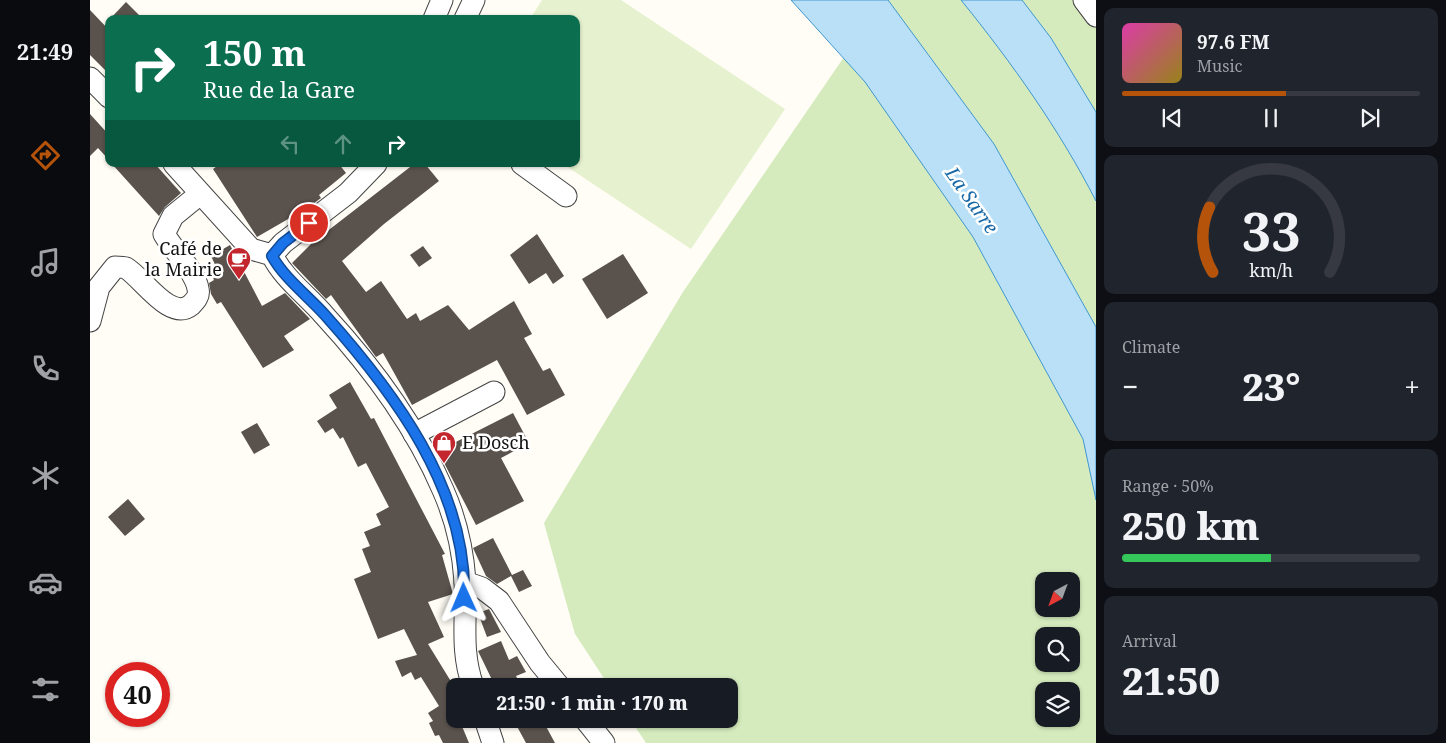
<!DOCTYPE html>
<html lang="en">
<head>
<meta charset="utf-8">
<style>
	:root { --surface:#171b24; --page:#20242c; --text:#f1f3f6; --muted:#9ea1a6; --line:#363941; --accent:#b45309 }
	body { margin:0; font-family:"Noto Serif",serif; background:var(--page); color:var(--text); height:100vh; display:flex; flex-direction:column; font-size:19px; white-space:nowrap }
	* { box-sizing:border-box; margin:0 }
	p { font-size:16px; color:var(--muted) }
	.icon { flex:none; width:28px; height:28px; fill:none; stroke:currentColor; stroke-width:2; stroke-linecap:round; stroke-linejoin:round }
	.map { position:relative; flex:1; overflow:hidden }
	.side { display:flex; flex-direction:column; gap:8px; padding:8px; background:#0d0f14; width:350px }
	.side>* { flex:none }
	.banner { position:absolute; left:15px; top:15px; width:475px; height:152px; border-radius:10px; box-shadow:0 1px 4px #0004; background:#0b6e4f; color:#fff; overflow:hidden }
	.needle { width:32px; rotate:221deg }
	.tools { position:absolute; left:945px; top:572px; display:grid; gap:10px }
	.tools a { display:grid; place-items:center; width:45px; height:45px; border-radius:10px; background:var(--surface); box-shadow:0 1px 4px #0004; font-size:25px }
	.speed { position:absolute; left:15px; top:662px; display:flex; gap:10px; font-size:25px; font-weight:700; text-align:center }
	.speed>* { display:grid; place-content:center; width:65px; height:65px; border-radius:50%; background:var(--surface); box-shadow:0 1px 4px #0004; line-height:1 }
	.speed .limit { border:8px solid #d22; background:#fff; color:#111 }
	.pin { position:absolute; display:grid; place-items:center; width:42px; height:42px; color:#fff; margin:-21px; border:2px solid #fff; border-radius:50%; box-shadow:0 1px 5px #0007 }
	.me { position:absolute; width:55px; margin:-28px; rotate:359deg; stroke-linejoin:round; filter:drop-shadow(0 0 4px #0008) }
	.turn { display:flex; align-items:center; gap:18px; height:105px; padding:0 15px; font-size:22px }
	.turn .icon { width:65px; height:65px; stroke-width:2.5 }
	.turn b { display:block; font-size:35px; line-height:42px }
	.lanes { display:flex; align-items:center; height:48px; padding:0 15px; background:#0003; justify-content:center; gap:25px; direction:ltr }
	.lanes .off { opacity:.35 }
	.big { font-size:38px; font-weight:800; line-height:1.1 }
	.side .card { flex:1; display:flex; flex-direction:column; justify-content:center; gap:8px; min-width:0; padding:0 18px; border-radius:10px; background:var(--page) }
	.side .dial { align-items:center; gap:0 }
	.dial svg { height:130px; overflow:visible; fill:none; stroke:var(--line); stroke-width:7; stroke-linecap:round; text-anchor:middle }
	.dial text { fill:var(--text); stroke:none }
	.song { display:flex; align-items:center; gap:15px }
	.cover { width:60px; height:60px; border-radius:8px; background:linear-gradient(135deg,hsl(320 70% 55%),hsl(50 70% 35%)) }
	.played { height:5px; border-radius:2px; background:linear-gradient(90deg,var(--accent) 55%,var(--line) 55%) }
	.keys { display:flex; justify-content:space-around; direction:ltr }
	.heat { display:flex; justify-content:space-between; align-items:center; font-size:28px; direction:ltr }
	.charge { height:8px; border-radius:4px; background:linear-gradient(90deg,#34c759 50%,var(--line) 0) }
	.trip { position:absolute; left:356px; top:678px; width:292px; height:50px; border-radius:10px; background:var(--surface); box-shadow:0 1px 4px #0004; font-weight:800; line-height:50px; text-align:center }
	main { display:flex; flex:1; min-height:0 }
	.menu { display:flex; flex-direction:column; width:90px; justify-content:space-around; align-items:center; background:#090b0e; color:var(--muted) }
	.menu .icon { width:35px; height:35px }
	.menu .selected { color:var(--accent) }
	.menu b { font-size:22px; color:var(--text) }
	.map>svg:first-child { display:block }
</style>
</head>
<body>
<main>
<nav class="menu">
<b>21:49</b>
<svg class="icon selected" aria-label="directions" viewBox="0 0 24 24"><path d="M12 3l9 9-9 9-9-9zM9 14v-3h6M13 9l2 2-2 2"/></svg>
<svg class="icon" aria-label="music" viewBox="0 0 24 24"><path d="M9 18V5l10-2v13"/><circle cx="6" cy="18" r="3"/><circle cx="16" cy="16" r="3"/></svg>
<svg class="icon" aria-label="phone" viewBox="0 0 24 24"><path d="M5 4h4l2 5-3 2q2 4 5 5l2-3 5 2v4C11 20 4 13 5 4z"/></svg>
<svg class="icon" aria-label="climate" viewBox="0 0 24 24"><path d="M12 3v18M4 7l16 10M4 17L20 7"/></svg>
<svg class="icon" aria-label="car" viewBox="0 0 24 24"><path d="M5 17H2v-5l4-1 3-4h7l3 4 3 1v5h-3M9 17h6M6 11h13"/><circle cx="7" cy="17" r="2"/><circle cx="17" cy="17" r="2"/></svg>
<svg class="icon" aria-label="filters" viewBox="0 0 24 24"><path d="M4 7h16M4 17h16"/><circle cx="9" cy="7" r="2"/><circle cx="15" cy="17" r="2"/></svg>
</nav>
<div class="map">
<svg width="1006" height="743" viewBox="0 0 1006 743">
	<rect width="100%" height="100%" fill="#fffdf5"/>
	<!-- green -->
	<path fill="#d5ebbd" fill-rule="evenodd" d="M793,0H1006V743H556L540,719H640V686H519L485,634L454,523L593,292ZM954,581H981V609H954ZM954,636H981V664H954ZM954,691H981V719H954Z"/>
	<!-- pitch -->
	<path fill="#e6f2cf" d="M452,0H531L695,109L601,249L473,164H486V19H440Z"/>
	<!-- water -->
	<g fill="#b9e0f7" stroke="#3f96cf">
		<path d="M701,0H798L904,144L1006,327V500L993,439L883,237L775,82Z"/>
		<path d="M871,0H932L961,38L1006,112V201C969,129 922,63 871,0Z"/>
	</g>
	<!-- building -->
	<g fill="#5a524d">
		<path d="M36,2L53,19H20Z"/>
		<path d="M0,10L19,30V74L0,55Z"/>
		<path d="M0,114L19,135V160L8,148L0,156Z"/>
		<path d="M22,164H65L91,193L75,207L69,216Z"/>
		<path d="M130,164H249L256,173L229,195L231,198L219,207L167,237L123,169Z"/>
		<path d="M324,164H335L349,181L294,224L252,261L276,292L291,281L317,319L326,313L330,321L358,305L379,330L424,301L442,334L434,338L453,371L460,368L475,395L437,415L407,360L322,405L293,353L286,357L241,295L236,299L202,263L222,243Z"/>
		<path d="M447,234L474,276L463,284L456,273L439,284L420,255Z"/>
		<path d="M140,245L172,306L195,293L220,319L194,336L204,350L173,368L131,302L127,304L121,294L119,283L124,280L122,276L129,273L121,256Z"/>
		<path d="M333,246L342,258L329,267L320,255Z"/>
		<path d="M533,254L558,293L517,319L492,279Z"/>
		<path d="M260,382L281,419L284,418L355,554L352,555L363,594L338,602L354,637L338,644L365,688V719H369L379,743H353L349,735L345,736L339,723L343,721L338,713L349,706L331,677L325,680L321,672L312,677L305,661L327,655L314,629L288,639L264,579L281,572L272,549L280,546L274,532L291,525L286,514L299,507L276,463L268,467L253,437L250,439L243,428L235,433L227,421L247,408L239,395Z"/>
		<path d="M423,413L439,443L411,458L434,501L386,525L348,451Z"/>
		<path d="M167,423L180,445L164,454L151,432Z"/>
		<path d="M38,499L55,519L35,536L18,517Z"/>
		<path d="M403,538L422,575L433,570L442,586L429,592L421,576L407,584L396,576L383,548Z"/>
		<path d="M399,609L411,632L397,637L388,613Z"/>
		<path d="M411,641L419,660L427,656L436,672L426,676L431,686H405L388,651Z"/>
		<path d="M423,719H452L465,743H436Z"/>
	</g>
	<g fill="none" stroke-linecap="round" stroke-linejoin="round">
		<!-- minor casing -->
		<g stroke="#444" stroke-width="23">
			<g id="minor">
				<path d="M994,0L1006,16"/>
				<path d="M344,19L352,0"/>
				<path d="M375,19L384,0"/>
				<path d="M0,78L19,97"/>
				<path d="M84,164L161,249L182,255C194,279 217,295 234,315C282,367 325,425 353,490C365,517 373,551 375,581C377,618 370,650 383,686"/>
				<path d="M432,164L476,196"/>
				<path d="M182,255L193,243L258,193L286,164"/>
				<path d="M0,321L9,287L25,267C28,267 33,267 36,268C52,277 80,322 101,305C105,301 110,296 108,289C106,272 83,250 74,234L83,216L110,194"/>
				<path d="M324,434L404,392"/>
				<path d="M375,582L392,588L409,601L450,663L469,686"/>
				<path d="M395,719L403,743"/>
				<path d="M495,719L514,743"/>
			</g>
		</g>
		<!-- minor -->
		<use href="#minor" stroke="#fff" stroke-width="21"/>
	</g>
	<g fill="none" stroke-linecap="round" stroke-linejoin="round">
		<!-- route casing -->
		<g stroke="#114b97" stroke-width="12">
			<path id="route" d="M219,223L193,243L182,256C195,279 217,295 235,315C303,391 378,490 374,598"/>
		</g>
		<!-- route -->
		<use href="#route" stroke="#1a73e8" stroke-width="9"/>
	</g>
	<!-- icons -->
	<defs>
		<g id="cafe-pin" transform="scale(1.25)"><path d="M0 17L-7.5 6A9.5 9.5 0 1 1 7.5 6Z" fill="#c4262e" stroke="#fff"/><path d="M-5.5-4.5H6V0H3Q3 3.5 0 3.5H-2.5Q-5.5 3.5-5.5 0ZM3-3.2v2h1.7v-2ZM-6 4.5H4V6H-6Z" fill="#fff"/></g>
		<g id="shop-pin" transform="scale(1.25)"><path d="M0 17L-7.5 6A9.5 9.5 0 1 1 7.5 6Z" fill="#c4262e" stroke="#fff"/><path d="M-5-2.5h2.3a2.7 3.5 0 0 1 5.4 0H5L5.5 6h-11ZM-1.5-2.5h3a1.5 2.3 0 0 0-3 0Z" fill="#fff"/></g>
	</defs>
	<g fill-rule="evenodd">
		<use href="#cafe-pin" x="149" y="259"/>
		<use href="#shop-pin" x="354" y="443"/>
	</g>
	<g text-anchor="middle" stroke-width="5" stroke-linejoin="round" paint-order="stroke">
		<!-- poi labels -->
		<g font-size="18" fill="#111" stroke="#fff" text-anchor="end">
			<text x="132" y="255">Café de<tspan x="132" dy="21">la Mairie</tspan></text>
			<text x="372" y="449" text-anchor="start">E Dosch</text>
		</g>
		<!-- water labels -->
		<g font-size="19" font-style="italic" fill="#1768a6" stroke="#fff">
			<text transform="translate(882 200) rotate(55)" y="7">La Sarre</text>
		</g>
	</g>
</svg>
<div class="tools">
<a><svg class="needle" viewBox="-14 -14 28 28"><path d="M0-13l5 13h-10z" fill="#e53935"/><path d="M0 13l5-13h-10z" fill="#9ea1a6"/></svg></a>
<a><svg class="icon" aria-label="search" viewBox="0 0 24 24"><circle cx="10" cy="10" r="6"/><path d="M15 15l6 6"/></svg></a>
<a><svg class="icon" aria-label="layers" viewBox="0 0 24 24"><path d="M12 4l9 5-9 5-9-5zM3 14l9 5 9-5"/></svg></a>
</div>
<div class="speed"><div class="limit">40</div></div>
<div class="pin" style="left:219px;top:223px;background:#d93025"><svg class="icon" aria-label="arrive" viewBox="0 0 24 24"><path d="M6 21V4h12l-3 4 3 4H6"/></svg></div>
<svg class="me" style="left:374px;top:598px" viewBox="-20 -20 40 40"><path d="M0-17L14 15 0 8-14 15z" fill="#1a73e8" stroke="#fff" stroke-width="4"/></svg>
<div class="trip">21:50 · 1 min · 170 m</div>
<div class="banner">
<div class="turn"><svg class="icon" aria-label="right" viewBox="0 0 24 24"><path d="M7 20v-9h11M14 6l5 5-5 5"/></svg><div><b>150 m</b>Rue de la Gare</div></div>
<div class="lanes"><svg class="icon off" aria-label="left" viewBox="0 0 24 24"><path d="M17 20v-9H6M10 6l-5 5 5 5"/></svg><svg class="icon off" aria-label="ahead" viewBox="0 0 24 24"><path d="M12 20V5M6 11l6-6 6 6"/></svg><svg class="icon" aria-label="right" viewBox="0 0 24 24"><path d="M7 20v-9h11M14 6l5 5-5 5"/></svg></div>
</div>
</div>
<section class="side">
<div class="card">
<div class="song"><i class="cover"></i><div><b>97.6 FM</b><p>Music</p></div></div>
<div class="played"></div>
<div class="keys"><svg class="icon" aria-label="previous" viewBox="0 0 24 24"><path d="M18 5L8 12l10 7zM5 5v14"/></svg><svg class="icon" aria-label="pause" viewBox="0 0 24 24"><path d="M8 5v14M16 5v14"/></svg><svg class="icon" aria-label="next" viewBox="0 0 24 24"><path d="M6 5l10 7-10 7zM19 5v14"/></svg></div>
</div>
<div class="card dial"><svg viewBox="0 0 100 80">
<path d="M14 69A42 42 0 1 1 86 69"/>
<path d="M14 69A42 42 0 0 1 12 29" stroke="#b45309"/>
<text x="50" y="56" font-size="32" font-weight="700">33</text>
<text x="50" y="72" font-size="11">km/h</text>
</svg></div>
<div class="card"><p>Climate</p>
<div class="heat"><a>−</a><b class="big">23°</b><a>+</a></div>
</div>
<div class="card"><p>Range · 50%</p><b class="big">250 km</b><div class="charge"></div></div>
<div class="card"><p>Arrival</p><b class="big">21:50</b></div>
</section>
</main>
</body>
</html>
